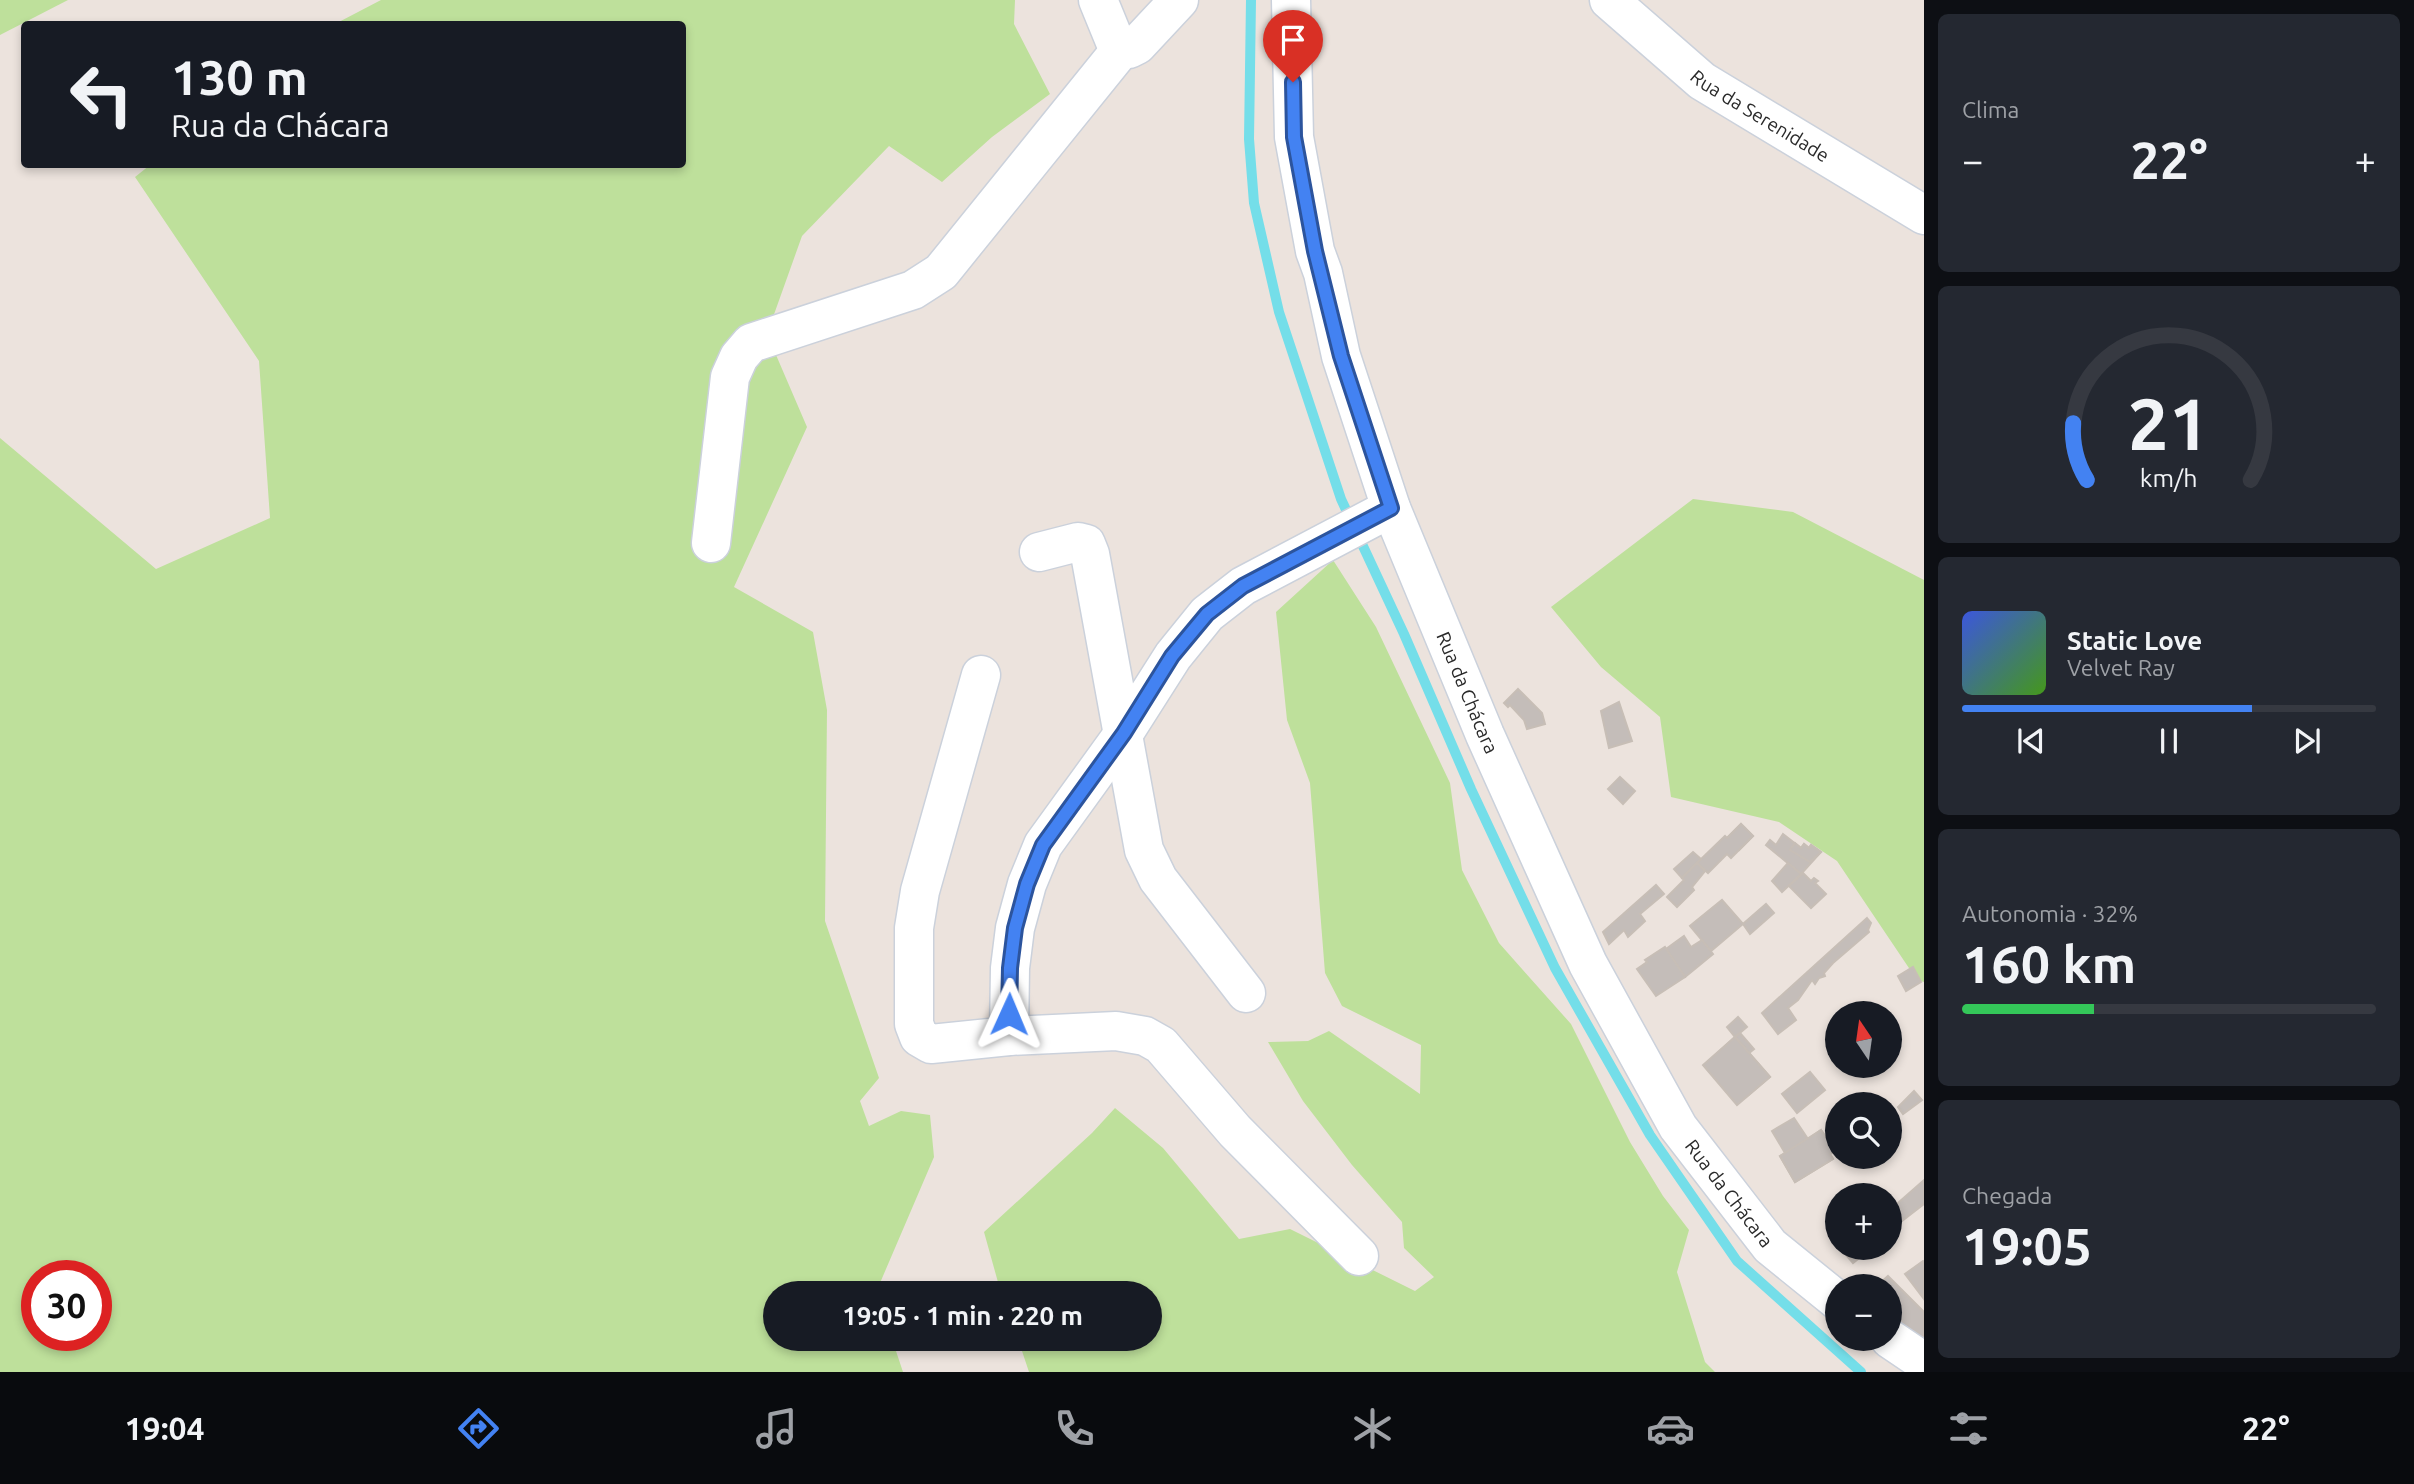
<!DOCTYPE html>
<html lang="pt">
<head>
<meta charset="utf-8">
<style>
	:root { --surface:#171b24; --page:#242831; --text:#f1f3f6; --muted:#9ea1a6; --line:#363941; --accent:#4382f2 }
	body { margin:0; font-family:Ubuntu,sans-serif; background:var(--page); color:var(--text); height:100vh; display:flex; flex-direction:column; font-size:26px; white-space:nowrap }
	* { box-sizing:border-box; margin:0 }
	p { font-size:23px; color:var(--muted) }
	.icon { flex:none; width:38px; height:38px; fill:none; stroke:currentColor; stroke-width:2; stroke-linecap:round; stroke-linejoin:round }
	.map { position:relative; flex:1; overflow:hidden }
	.sheet { display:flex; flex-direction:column; gap:14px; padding:14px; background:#0d0f14; width:490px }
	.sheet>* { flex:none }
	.banner { position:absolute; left:21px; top:21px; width:665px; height:147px; border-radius:7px; box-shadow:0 4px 10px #0003; background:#171b24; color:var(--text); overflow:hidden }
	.needle { width:46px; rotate:347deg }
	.controls { position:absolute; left:1825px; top:1001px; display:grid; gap:14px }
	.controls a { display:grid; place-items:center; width:77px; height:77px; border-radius:50%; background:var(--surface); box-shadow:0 4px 10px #0003; font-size:35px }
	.speed { position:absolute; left:21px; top:1260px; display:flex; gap:14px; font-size:35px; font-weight:700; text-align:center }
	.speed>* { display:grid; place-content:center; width:91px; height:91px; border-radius:50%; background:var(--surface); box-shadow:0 4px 10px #0003; line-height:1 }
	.speed .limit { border:10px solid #d22; background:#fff; color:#111 }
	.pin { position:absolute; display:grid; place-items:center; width:60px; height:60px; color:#fff; margin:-72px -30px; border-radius:50% 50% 50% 0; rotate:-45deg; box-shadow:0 0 7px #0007 }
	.pin .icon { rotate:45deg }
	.me { position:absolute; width:77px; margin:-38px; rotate:1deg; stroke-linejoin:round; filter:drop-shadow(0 0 5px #0008) }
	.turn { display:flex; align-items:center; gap:24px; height:147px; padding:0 35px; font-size:32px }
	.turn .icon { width:91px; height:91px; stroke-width:2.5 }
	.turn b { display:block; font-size:49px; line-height:60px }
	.big { font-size:52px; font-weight:600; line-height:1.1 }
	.sheet .tile { flex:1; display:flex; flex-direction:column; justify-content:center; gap:10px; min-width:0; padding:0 24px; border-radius:10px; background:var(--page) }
	.sheet .dial { align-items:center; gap:0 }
	.dial svg { height:182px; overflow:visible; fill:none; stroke:var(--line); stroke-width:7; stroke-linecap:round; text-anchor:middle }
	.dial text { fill:var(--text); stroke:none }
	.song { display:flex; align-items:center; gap:21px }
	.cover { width:84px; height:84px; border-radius:10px; background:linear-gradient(135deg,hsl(230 70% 55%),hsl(100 70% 35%)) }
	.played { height:7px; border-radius:4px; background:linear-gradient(90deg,var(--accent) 70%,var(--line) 70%) }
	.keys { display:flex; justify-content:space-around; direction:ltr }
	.heat { display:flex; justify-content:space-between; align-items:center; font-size:38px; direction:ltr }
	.charge { height:10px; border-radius:5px; background:linear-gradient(90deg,#34c759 32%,var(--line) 0) }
	.trip { position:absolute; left:763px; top:1281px; width:399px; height:70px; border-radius:35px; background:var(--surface); box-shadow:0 4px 10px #0003; font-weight:600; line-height:70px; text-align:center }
	.menu { display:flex; height:112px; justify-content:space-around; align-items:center; background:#090b0e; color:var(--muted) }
	.menu .icon { width:49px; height:49px }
	.menu .active { color:var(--accent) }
	.menu b { font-size:32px; color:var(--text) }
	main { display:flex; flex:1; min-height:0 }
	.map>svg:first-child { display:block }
</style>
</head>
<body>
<main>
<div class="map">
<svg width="1924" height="1372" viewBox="0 0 1924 1372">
	<rect width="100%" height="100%" fill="#ece3dd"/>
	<!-- green -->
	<g fill="#bee09b" fill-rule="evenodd">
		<path d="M0,0H68L0,35Z"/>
		<path d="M381,0H1015L1014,24L1050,94L992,137L942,182L889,146L802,236L767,334L807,427L734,587L813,632L827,710L825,921L879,1078L860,1101L869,1126L901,1111L930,1115L934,1157L877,1290V1293H775V1339H892L903,1372H0V438L156,569L270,518L259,361L135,177L150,165L682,164V24H335ZM37,1276H96V1335H37Z"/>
		<path d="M1693,499L1793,512L1924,580V982L1917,980L1837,861L1779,822L1671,797L1660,717L1601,667L1551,607Z"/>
		<path d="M1333,560L1376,627L1450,783L1462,870L1499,943L1571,1024L1630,1142L1663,1196L1689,1230L1677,1272L1705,1362L1715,1372H1029L1018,1339H1150V1293H1001L984,1232L1092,1133L1115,1108L1163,1148L1239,1239L1290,1229L1415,1291L1434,1277L1404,1248L1402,1222L1352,1165L1303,1101L1268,1042L1308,1041L1329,1031L1420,1094L1421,1045L1342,1006L1325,973L1310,783L1287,720L1276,612Z"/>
	</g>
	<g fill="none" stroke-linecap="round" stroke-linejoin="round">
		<!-- stream -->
		<path stroke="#74dee9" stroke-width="10" d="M1251,0L1249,139L1254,203L1279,312L1341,499L1404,634L1471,789L1555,968L1650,1135L1737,1261L1861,1372"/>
	</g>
	<!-- building -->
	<g fill="#c4bdb9" stroke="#c7beb6" stroke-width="2">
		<path d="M1518,689L1542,713L1545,724L1527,729L1524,720L1510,705L1508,707L1504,703Z"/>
		<path d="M1619,702L1632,741L1609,748L1601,711Z"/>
		<path d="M1620,777L1635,791L1623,804L1608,789Z"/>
		<path d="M1741,824L1753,836L1739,850L1727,838Z"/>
		<path d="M1741,824L1753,836L1731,858L1727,854L1708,873L1697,863L1725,836L1727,838Z"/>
		<path d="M1783,834L1801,848L1804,844L1809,848L1811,845L1821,852L1801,874L1766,845L1770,840L1776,845Z"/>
		<path d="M1795,843L1801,848L1804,844L1809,848L1811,845L1821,852L1810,862L1790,850Z"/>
		<path d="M1693,852L1701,859L1682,878L1674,869Z"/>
		<path d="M1697,863L1705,871L1692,887L1694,890L1677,907L1667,897L1684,880L1682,878Z"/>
		<path d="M1788,863L1801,874L1782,892L1772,881Z"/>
		<path d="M1803,873L1811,881L1814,878L1818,881L1815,883L1826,894L1811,908L1789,886Z"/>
		<path d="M1656,885L1664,894L1640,914L1645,921L1628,937L1624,930L1609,944L1603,932Z"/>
		<path d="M1722,900L1743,924L1711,951L1690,926Z"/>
		<path d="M1766,904L1774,913L1750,934L1743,924Z"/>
		<path d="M1867,918L1871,923L1868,930L1869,932L1833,963L1824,973L1825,976L1819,978L1815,984L1812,980L1798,1000L1788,1008L1796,1020L1778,1034L1762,1013Z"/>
		<path d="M1684,936L1691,947L1702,940L1713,954L1685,977L1666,949Z"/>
		<path d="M1665,947L1685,977L1656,996L1637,969L1647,962L1645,960Z"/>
		<path d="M1913,967L1921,982L1906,991L1898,976Z"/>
		<path d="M1871,1007L1877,1013H1863Z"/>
		<path d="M1738,1017L1747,1027L1735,1037L1727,1027Z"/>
		<path d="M1740,1033L1754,1049L1749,1053L1735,1037Z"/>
		<path d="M1735,1037L1770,1077L1746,1097L1713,1057Z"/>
		<path d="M1735,1037L1770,1077L1737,1105L1703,1065Z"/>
		<path d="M1810,1072L1825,1090L1797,1113L1782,1094Z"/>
		<path d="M1914,1091L1922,1100L1903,1114L1898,1107Z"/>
		<path d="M1794,1118L1808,1139L1821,1130L1835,1151L1830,1154L1833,1159L1795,1182L1780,1156L1785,1153L1772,1131Z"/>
		<path d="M1821,1130L1835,1151L1830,1154L1833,1159L1795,1182L1780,1156Z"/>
		<path d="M1924,1180V1204L1893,1228L1898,1234L1890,1241V1210Z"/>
		<path d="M1843,1248H1881L1872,1256L1868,1251L1853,1263L1841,1249Z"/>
		<path d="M1923,1261L1924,1262V1299L1905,1274Z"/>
		<path d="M1888,1276L1924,1312V1335L1918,1341L1890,1313V1286H1877Z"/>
	</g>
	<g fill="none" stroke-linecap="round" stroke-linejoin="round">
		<!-- minor casing -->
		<g stroke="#cbd1db" stroke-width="41">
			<g id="minor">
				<path d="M1098,0L1116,44L1129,49L1137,45L1179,0"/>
				<path id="s1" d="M1291,0L1294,137L1315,251L1323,273L1341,356L1391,508L1485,735L1588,964L1678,1127L1770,1246L1838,1301"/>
				<path id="s2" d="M1609,0L1702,81L1924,215"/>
				<path d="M711,543L730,377L739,357L751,343L913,290L941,272L1122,48"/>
				<path d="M1039,552L1078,542L1086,544L1090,554L1144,850L1158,879L1246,993"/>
				<path d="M981,675L920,891L914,928V1024L919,1037L931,1044L1009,1036L1116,1031L1145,1036L1161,1045L1235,1131L1359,1256"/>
				<path d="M1009,1036L1010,968L1015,928L1027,884L1043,845L1124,733L1173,656L1207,614L1243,586L1391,508"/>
				<path d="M1890,1339L1924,1362"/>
			</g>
		</g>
		<!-- minor -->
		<use href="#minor" stroke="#fff" stroke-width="38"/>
	</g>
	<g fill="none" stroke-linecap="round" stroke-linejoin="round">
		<!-- route casing -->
		<g stroke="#2c549d" stroke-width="18">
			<path id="route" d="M1009,1014L1010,968L1015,928L1027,884L1043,845L1124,733L1172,656L1207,614L1243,586L1391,508L1341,356L1315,251L1294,137L1293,82"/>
		</g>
		<!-- route -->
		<use href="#route" stroke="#4382f2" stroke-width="12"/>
	</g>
	<g text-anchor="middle" stroke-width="6" stroke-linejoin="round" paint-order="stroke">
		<!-- street labels -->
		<g font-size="19" fill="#2a2a2a" stroke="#fff">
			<text dy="7" stroke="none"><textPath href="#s2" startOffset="191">Rua da Serenidade</textPath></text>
			<text dy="7" stroke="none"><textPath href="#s1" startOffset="721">Rua da Chácara</textPath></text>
			<text dy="7" stroke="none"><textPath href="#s1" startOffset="1288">Rua da Chácara</textPath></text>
		</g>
	</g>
</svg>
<div class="controls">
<a><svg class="needle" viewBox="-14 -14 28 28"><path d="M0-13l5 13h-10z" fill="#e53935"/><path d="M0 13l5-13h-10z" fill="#9ea1a6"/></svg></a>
<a><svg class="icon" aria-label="search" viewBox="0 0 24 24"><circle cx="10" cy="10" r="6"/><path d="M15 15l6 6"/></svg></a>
<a>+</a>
<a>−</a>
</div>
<div class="speed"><div class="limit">30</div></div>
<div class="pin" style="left:1293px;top:82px;background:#d93025"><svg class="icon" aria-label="arrive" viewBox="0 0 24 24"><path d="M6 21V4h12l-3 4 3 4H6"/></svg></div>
<svg class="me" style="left:1009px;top:1014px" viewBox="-20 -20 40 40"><path d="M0-17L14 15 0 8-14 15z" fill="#4382f2" stroke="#fff" stroke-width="4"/></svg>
<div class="trip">19:05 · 1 min · 220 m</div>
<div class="banner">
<div class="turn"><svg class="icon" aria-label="left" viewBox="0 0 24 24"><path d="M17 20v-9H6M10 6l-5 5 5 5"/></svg><div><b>130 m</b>Rua da Chácara</div></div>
</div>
</div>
<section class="sheet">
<div class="tile"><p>Clima</p>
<div class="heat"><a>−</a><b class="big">22°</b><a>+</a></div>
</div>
<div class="tile dial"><svg viewBox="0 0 100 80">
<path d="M14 69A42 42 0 1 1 86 69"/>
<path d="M14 69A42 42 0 0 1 8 44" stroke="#4382f2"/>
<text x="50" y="56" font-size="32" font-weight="700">21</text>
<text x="50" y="72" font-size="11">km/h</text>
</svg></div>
<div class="tile">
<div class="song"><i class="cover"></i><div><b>Static Love</b><p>Velvet Ray</p></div></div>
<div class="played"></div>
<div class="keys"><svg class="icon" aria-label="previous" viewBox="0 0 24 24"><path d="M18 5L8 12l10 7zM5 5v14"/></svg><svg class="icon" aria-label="pause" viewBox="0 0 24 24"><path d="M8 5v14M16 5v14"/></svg><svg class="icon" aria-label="next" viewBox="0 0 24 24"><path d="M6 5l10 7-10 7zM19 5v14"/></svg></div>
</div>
<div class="tile"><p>Autonomia · 32%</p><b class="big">160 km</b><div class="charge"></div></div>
<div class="tile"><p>Chegada</p><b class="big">19:05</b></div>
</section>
</main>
<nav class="menu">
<b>19:04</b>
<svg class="icon active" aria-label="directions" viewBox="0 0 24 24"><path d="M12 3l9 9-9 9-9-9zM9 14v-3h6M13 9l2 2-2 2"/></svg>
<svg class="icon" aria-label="music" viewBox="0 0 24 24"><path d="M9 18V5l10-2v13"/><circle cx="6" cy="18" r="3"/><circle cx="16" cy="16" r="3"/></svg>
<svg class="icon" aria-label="phone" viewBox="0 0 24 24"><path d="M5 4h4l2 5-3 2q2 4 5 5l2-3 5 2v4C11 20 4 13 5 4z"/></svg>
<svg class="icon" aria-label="climate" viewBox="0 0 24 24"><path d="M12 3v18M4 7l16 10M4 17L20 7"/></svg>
<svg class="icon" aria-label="car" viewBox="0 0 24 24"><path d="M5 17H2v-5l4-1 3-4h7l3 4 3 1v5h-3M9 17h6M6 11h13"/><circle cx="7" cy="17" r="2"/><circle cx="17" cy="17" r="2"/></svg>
<svg class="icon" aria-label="filters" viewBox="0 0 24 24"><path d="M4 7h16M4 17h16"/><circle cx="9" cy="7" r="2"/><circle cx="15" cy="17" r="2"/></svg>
<b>22°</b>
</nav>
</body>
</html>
